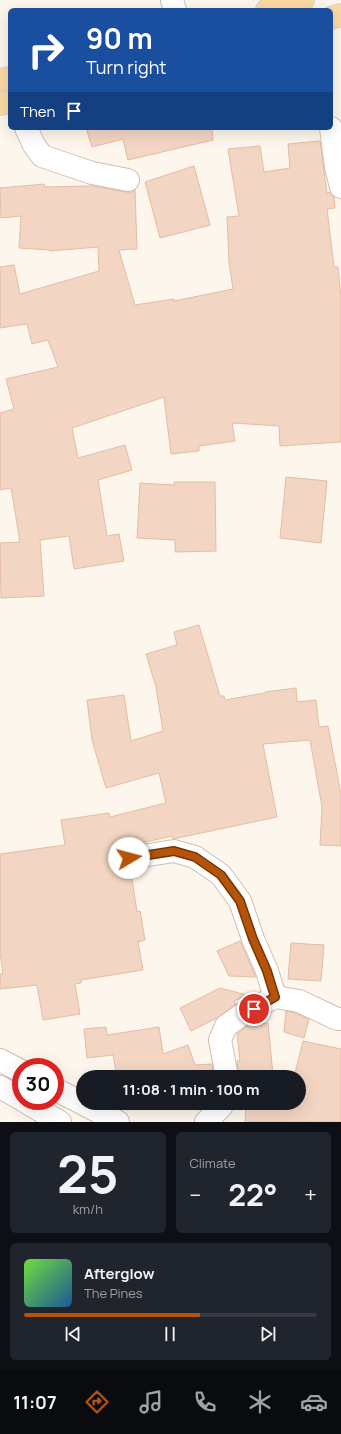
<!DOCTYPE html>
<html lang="en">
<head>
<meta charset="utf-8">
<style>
	:root { --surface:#171b24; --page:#20242c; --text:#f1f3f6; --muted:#9ea1a6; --line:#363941; --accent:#b45309 }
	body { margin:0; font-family:Manrope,sans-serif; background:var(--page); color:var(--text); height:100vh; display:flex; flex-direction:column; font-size:15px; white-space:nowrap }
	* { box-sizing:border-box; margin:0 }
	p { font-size:13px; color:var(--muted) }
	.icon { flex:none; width:22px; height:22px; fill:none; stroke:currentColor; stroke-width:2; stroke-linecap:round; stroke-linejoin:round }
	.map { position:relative; height:1122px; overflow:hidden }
	.panel { display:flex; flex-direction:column; gap:10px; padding:10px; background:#0d0f14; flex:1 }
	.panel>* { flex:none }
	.banner { position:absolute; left:8px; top:8px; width:325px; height:122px; border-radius:6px; box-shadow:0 4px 16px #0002; background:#1a4fa0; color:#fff; overflow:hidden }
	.speed { position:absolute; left:12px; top:1058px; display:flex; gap:8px; font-size:20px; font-weight:700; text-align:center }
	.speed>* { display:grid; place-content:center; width:52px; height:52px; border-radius:50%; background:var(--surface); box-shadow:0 4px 16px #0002; line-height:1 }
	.speed .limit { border:6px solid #d22; background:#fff; color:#111 }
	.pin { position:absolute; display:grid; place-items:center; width:34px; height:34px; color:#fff; margin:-17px; border:2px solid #fff; border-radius:50%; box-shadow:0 1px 4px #0007 }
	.me { position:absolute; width:44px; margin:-22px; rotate:82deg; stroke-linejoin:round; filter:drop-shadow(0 0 3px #0008) }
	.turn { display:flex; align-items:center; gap:14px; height:84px; padding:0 12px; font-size:18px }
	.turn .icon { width:52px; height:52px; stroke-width:2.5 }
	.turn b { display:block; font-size:28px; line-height:34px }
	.then { display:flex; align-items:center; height:38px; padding:0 12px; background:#0003; gap:8px; font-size:15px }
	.big { font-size:30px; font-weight:700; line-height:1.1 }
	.panel .card { flex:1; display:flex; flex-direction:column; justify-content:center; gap:6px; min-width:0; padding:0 14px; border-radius:6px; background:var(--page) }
	.panel .dial { align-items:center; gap:0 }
	.dial b { font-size:52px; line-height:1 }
	.song { display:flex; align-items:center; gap:12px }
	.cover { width:48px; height:48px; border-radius:6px; background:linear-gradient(135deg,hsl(100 70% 55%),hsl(210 70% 35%)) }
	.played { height:4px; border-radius:2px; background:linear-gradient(90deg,var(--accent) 60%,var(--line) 60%) }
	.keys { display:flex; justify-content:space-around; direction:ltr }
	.heat { display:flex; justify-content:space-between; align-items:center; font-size:22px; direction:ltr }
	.panel .tiles { flex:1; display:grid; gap:10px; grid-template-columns:1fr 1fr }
	.card:last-child { grid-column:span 2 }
	.trip { position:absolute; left:76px; top:1070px; width:230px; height:40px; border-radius:20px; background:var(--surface); box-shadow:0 4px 16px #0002; font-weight:700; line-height:40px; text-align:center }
	.tabs { display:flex; height:64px; justify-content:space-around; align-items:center; background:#090b0e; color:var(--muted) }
	.tabs .icon { width:28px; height:28px }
	.tabs .selected { color:var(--accent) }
	.tabs b { font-size:18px; color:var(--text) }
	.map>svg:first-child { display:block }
</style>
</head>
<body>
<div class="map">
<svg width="341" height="1122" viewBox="0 0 341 1122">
	<rect width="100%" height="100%" fill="#fdf6ec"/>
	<!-- building -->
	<g fill="#f3d5c3" stroke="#e6bba3">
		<path d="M86,128H212L213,140L128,160L123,139L92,147Z"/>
		<path d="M320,141L327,193L330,192L334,197L335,208L327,209L334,267H338L341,297V442L280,446L279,426L232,423L235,441L199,446V451L171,454L164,397L72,428L78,458L125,445L132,470L98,480L107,536L119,534L124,561L74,569L69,536L40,540L44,596L1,598L0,543L20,542L11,488L0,490V413L14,409L6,379L58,367L48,340L32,344L27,324L0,328V267L14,265L20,294L99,271L98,247L50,251V250L19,248L21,216L1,218L0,188L44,184L45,187L93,186L126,192H132L135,190L137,249L119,250L135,305L174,299V301L233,289L229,263L227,217L239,216L228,149L260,146L264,172L290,168L288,144Z"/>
		<path d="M194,166L210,225L160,238L145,182Z"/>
		<path d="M286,477L327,481L321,543L280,538Z"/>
		<path d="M174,482H215L216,551L175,552V540L137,538L140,483L174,485Z"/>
		<path d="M199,625L220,696H224L225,700L265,693V692L296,688L297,702L316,700L319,727L328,726L341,794V846L320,845L322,807L310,740L263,744L277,817L173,839L172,836L127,846L119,849L117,860L121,867L123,880L132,879L137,912L140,911L145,940L138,942L143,970L81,980V983L75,984L80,1014L43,1020L37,985L0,989V974H3L0,952V854L65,845L61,820L109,813L110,817L166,803L159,773L106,788L92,740L87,700L124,695L131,741L163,731L156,687L146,654L177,645L174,632Z"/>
		<path d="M240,941L255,975L256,977L229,976L217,951Z"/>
		<path d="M291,943L324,945L321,981L288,979Z"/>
		<path d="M220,988L247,995L234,1001L236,1004L217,1018L191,1031L180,1008Z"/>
		<path d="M286,1011L295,1013L309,1019L304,1038L284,1032Z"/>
		<path d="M268,1023L273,1075L239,1077L237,1061H240L237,1034L248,1025Z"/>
		<path d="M106,1027L107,1035L159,1027L163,1054L188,1045L195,1065L212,1064L214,1077H117L113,1055L87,1058L84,1029Z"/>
		<path d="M303,1041L341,1049V1122H245L246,1103H271L299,1107V1077H294Z"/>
	</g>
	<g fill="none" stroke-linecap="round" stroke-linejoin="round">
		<!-- minor casing -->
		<g stroke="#d1beb0" stroke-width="24">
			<g id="minor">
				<path d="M172,0L175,10"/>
				<path d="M26,128L34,145L42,156L92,173L128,180"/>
				<path d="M331,128L336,167L341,187"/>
				<path d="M129,858L174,851L195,857L221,875L240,901L253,939L267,971L275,997"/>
				<path d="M0,1060L21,1071"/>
				<path d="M227,1077L220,1040L226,1026L243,1014L275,997L299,1001L337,1019H341"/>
				<path d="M0,1087L21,1099"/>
				<path d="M55,1089L118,1122"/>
				<path d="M24,1101L60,1122"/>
				<path d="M206,1122L221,1107L223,1103"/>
			</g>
		</g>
		<!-- major casing -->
		<g stroke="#dad1cd" stroke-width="24">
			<g id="major">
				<path d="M267,10L303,0"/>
				<path d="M331,18L341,15"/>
				<path d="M0,80L10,78"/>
				<path d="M0,104L10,102"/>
			</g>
		</g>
		<!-- minor -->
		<use href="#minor" stroke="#fff" stroke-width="22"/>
		<!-- major -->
		<use href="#major" stroke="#fbd9a5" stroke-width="22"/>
	</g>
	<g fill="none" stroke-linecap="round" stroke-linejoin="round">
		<!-- route casing -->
		<g stroke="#753606" stroke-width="10">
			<path id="route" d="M129,858L174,851L195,857L221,875L240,901L253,939L267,971L275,997L254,1009"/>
		</g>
		<!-- route -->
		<use href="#route" stroke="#b45309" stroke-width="7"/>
	</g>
</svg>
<div class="speed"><div class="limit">30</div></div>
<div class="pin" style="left:254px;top:1009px;background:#d93025"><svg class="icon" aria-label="arrive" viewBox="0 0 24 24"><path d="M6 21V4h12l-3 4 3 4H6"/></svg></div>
<svg class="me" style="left:129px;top:858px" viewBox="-20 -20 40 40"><circle r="19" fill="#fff"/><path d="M0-13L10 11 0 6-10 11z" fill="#b45309"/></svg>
<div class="trip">11:08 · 1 min · 100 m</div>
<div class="banner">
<div class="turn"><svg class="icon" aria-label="right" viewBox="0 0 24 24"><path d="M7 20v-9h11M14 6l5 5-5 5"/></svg><div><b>90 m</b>Turn right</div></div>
<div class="then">Then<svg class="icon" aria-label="arrive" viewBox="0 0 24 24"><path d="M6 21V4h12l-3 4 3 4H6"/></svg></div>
</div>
</div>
<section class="panel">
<div class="tiles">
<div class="card dial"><b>25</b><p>km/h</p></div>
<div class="card"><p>Climate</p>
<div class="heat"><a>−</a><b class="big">22°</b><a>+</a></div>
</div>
<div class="card">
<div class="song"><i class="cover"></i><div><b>Afterglow</b><p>The Pines</p></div></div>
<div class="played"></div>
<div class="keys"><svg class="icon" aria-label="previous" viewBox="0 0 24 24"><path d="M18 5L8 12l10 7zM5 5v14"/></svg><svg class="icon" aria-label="pause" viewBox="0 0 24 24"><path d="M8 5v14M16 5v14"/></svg><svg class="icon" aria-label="next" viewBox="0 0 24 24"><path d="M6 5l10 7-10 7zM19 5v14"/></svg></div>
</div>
</div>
</section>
<nav class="tabs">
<b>11:07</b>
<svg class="icon selected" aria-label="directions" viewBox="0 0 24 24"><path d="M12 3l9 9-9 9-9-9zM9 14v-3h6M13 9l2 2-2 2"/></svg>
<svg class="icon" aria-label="music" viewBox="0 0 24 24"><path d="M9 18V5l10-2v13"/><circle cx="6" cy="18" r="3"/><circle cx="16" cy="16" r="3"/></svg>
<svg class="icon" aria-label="phone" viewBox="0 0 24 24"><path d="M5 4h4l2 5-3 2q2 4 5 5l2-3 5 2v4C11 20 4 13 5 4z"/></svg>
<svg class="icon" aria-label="climate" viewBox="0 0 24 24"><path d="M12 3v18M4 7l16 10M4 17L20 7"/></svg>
<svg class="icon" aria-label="car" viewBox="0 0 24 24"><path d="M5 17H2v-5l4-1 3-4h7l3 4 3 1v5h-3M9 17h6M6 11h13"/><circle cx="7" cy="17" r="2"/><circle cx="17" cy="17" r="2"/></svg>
</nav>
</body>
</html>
